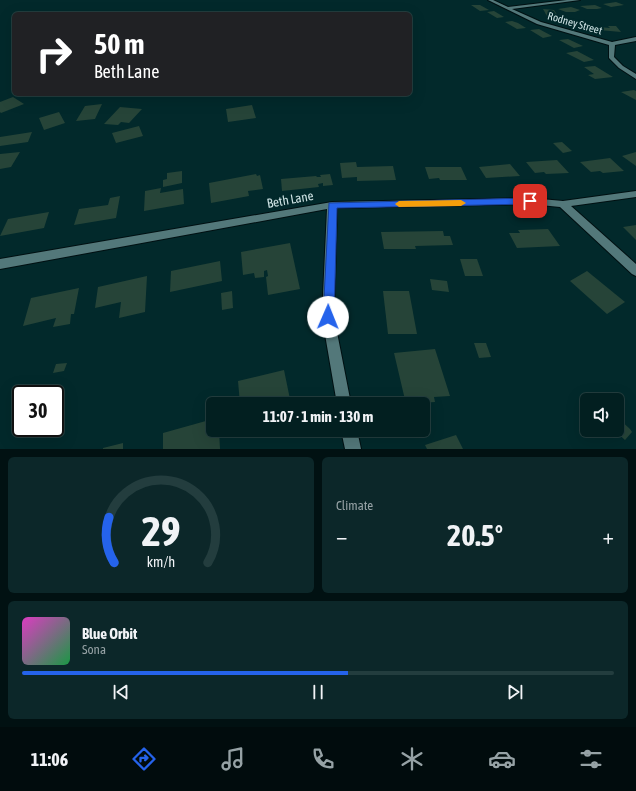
<!DOCTYPE html>
<html lang="en">
<head>
<meta charset="utf-8">
<style>
	:root { --surface:#021f20; --page:#0c2729; --text:#f1f3f6; --muted:#96a2a5; --line:#233d3e; --accent:#2563eb }
	body { margin:0; font-family:"Asap Condensed",sans-serif; background:var(--page); color:var(--text); height:100vh; display:flex; flex-direction:column; font-size:15px; white-space:nowrap }
	* { box-sizing:border-box; margin:0 }
	p { font-size:13px; color:var(--muted) }
	.icon { flex:none; width:22px; height:22px; fill:none; stroke:currentColor; stroke-width:2; stroke-linecap:round; stroke-linejoin:round }
	.map { position:relative; height:449px; overflow:hidden }
	.panel { display:flex; flex-direction:column; gap:8px; padding:8px; background:#011112; flex:1 }
	.panel>* { flex:none }
	.banner { position:absolute; left:12px; top:12px; width:400px; height:84px; border-radius:6px; box-shadow:0 4px 16px #0002,0 0 0 1px var(--line); background:#202124; color:#fff; overflow:hidden }
	.tools { position:absolute; left:580px; top:393px; display:grid; gap:8px }
	.tools a { display:grid; place-items:center; width:44px; height:44px; border-radius:6px; background:var(--surface); box-shadow:0 4px 16px #0002,0 0 0 1px var(--line); font-size:20px }
	.speed { position:absolute; left:12px; top:385px; display:flex; gap:8px; font-size:20px; font-weight:700; text-align:center }
	.speed>* { display:grid; place-content:center; width:52px; height:52px; border-radius:50%; background:var(--surface); box-shadow:0 4px 16px #0002,0 0 0 1px var(--line); line-height:1 }
	.speed .limit { border:2px solid #111; border-radius:6px; background:#fff; color:#111 }
	.pin { position:absolute; display:grid; place-items:center; width:34px; height:34px; color:#fff; margin:-17px; border-radius:8px; box-shadow:0 2px 6px #0006 }
	.me { position:absolute; width:44px; margin:-22px; rotate:1deg; stroke-linejoin:round; filter:drop-shadow(0 0 3px #0008) }
	.turn { display:flex; align-items:center; gap:14px; height:84px; padding:0 16px; font-size:18px }
	.turn .icon { width:52px; height:52px; stroke-width:2.5 }
	.turn b { display:block; font-size:28px; line-height:34px }
	.big { font-size:30px; font-weight:700; line-height:1.1 }
	.panel .widget { flex:1; display:flex; flex-direction:column; justify-content:center; gap:6px; min-width:0; padding:0 14px; border-radius:6px; background:var(--page) }
	.panel .dial { align-items:center; gap:0 }
	.dial svg { height:104px; overflow:visible; fill:none; stroke:var(--line); stroke-width:7; stroke-linecap:round; text-anchor:middle }
	.dial text { fill:var(--text); stroke:none }
	.song { display:flex; align-items:center; gap:12px }
	.cover { width:48px; height:48px; border-radius:6px; background:linear-gradient(135deg,hsl(310 70% 55%),hsl(140 70% 35%)) }
	.played { height:4px; border-radius:2px; background:linear-gradient(90deg,var(--accent) 55%,var(--line) 55%) }
	.keys { display:flex; justify-content:space-around; direction:ltr }
	.heat { display:flex; justify-content:space-between; align-items:center; font-size:22px; direction:ltr }
	.panel .tiles { flex:1; display:grid; gap:8px; grid-template-columns:1fr 1fr }
	.widget:last-child { grid-column:span 2 }
	.trip { position:absolute; left:206px; top:397px; width:224px; height:40px; border-radius:6px; background:var(--surface); box-shadow:0 4px 16px #0002,0 0 0 1px var(--line); font-weight:700; line-height:40px; text-align:center }
	.dock { display:flex; height:64px; justify-content:space-around; align-items:center; background:#010c0d; color:var(--muted) }
	.dock .icon { width:28px; height:28px }
	.dock .current { color:var(--accent) }
	.dock b { font-size:18px; color:var(--text) }
	.map>svg:first-child { display:block }
</style>
</head>
<body>
<div class="map">
<svg width="636" height="449" viewBox="0 0 636 449">
	<rect width="100%" height="100%" fill="#02292b"/>
	<!-- building -->
	<g fill="#264438">
		<path d="M616,2L624,5L611,7L603,4Z"/>
		<path d="M471,5H480L489,10L480,11Z"/>
		<path d="M595,5L602,8L597,9H587L580,6Z"/>
		<path d="M571,7L580,10L575,12H566L558,9Z"/>
		<path d="M543,9L554,10L560,19L548,18Z"/>
		<path d="M494,11L504,17L497,18L487,12Z"/>
		<path d="M512,21L518,23L526,28L517,29L505,22Z"/>
		<path d="M586,26L610,28L608,26H616L621,32L588,29Z"/>
		<path d="M539,29L552,36L543,38L530,30Z"/>
		<path d="M568,39L583,46L574,48L559,40Z"/>
		<path d="M577,51L594,60L584,62L566,53Z"/>
		<path d="M595,66L613,77L595,79L588,75L594,74L584,67Z"/>
		<path d="M634,90L636,91V100L621,92Z"/>
		<path d="M13,97L24,104L1,113L0,112V102Z"/>
		<path d="M102,104L95,119L76,121L85,106Z"/>
		<path d="M252,105L256,118L228,122L226,109Z"/>
		<path d="M120,107L142,109L129,123L121,122L118,125L104,124Z"/>
		<path d="M59,112L65,123L44,130L39,118Z"/>
		<path d="M139,126L143,136L116,143L112,133Z"/>
		<path d="M32,132L28,142L0,146V137Z"/>
		<path d="M562,142L572,151L563,153L553,143Z"/>
		<path d="M20,152L11,167L0,169V154Z"/>
		<path d="M636,152V166L622,156Z"/>
		<path d="M610,158L624,171L603,173L600,171L591,172L580,162Z"/>
		<path d="M557,160L569,173L546,174L544,172L535,173L526,162Z"/>
		<path d="M356,162L357,167L393,166L396,180L357,181V177L342,178L340,163Z"/>
		<path d="M510,164L520,176L486,178L479,167Z"/>
		<path d="M425,167H461L467,180H440L439,178L429,179Z"/>
		<path d="M182,171V183L163,187V180L167,179V173Z"/>
		<path d="M256,174L257,176L260,175L263,189L248,191L249,196L211,203L209,183Z"/>
		<path d="M330,174L333,185L323,186V183L318,184L319,187L282,191L281,179L316,176L317,177H321L320,175Z"/>
		<path d="M161,188L160,193L183,189L184,204L144,211L145,191Z"/>
		<path d="M120,196L116,218L74,225L79,209L108,205L110,198Z"/>
		<path d="M49,212L44,228L0,236L8,219Z"/>
		<path d="M636,225V240L623,227Z"/>
		<path d="M548,229L560,246L517,248L509,233H520L518,230Z"/>
		<path d="M443,231L444,236H450L453,245L415,246L416,249H384L381,232Z"/>
		<path d="M290,243L300,289L268,295L266,277L268,276L267,270L264,271V277L255,278L254,273L243,275L241,252Z"/>
		<path d="M460,259H477L483,276H465Z"/>
		<path d="M220,261L222,281L170,292L171,271Z"/>
		<path d="M587,271L625,302L607,314L570,281Z"/>
		<path d="M147,276L145,312L119,318L121,302L95,308L98,287Z"/>
		<path d="M430,279L447,281L449,292L432,290Z"/>
		<path d="M79,288L74,314H71L70,324L53,327L56,318L23,326L31,298Z"/>
		<path d="M232,291L233,308L222,310L221,293Z"/>
		<path d="M383,291H409L417,334H388Z"/>
		<path d="M474,343H486L491,357L479,358Z"/>
		<path d="M435,349L450,396L434,397L435,402L406,404L394,353Z"/>
		<path d="M67,363L64,371L53,373L56,364Z"/>
		<path d="M284,370L291,404H240L238,381Z"/>
		<path d="M617,417L630,429L632,432L625,440L614,430H617Z"/>
		<path d="M213,419V430H219L220,449H163V433Z"/>
		<path d="M456,435L463,449H427L425,445Z"/>
		<path d="M123,443V449H103V448Z"/>
	</g>
	<g fill="none" stroke-linecap="round" stroke-linejoin="round">
		<!-- minor casing -->
		<g stroke="#001012" stroke-width="2">
			<g id="minor">
				<path d="M488,0H493L508,7L567,0H580L512,9L541,22L612,42L636,37V41L615,45L614,57L623,66L636,74V79L619,68L609,58V45L537,24Z"/>
				<path d="M636,191V197L571,206L636,264V276L632,274L560,207L530,204L337,208L334,317L351,404H337L322,317L327,209L0,269V259L332,202L530,198L563,201Z"/>
				<path d="M341,430H357L361,449H345Z"/>
			</g>
		</g>
		<!-- minor -->
		<use href="#minor" fill="#53787a" fill-rule="evenodd"/>
	</g>
	<!-- route -->
	<path fill="#2563eb" stroke="#184099" d="M530,198L535,201L530,204L337,208L334,317L332,320L328,322L324,320L323,317L329,203Z"/>
	<!-- slow -->
	<path fill="#f59e0b" d="M461,200L466,203L461,206L399,207L395,204L399,201Z"/>
	<g text-anchor="middle" stroke-width="4" stroke-linejoin="round" paint-order="stroke">
		<!-- far-street labels -->
		<g font-size="11" fill="#cfe3e4" stroke="#02292b">
			<text transform="translate(575 23) rotate(16)" y="4">Rodney Street</text>
		</g>
		<!-- street labels -->
		<g font-size="13" fill="#cfe3e4" stroke="#02292b">
			<text transform="translate(290 199) rotate(-10)" y="5">Beth Lane</text>
		</g>
	</g>
</svg>
<div class="tools">
<a><svg class="icon" aria-label="sound" viewBox="0 0 24 24"><path d="M4 9h4l5-4v14l-5-4H4zM17 9q2 3 0 6"/></svg></a>
</div>
<div class="speed"><div class="limit">30</div></div>
<div class="pin" style="left:530px;top:201px;background:#d93025"><svg class="icon" aria-label="arrive" viewBox="0 0 24 24"><path d="M6 21V4h12l-3 4 3 4H6"/></svg></div>
<svg class="me" style="left:328px;top:317px" viewBox="-20 -20 40 40"><circle r="19" fill="#fff"/><path d="M0-13L10 11 0 6-10 11z" fill="#2563eb"/></svg>
<div class="trip">11:07 · 1 min · 130 m</div>
<div class="banner">
<div class="turn"><svg class="icon" aria-label="right" viewBox="0 0 24 24"><path d="M7 20v-9h11M14 6l5 5-5 5"/></svg><div><b>50 m</b>Beth Lane</div></div>
</div>
</div>
<section class="panel">
<div class="tiles">
<div class="widget dial"><svg viewBox="0 0 100 80">
<path d="M14 69A42 42 0 1 1 86 69"/>
<path d="M14 69A42 42 0 0 1 10 34" stroke="#2563eb"/>
<text x="50" y="56" font-size="32" font-weight="700">29</text>
<text x="50" y="72" font-size="11">km/h</text>
</svg></div>
<div class="widget"><p>Climate</p>
<div class="heat"><a>−</a><b class="big">20.5°</b><a>+</a></div>
</div>
<div class="widget">
<div class="song"><i class="cover"></i><div><b>Blue Orbit</b><p>Sona</p></div></div>
<div class="played"></div>
<div class="keys"><svg class="icon" aria-label="previous" viewBox="0 0 24 24"><path d="M18 5L8 12l10 7zM5 5v14"/></svg><svg class="icon" aria-label="pause" viewBox="0 0 24 24"><path d="M8 5v14M16 5v14"/></svg><svg class="icon" aria-label="next" viewBox="0 0 24 24"><path d="M6 5l10 7-10 7zM19 5v14"/></svg></div>
</div>
</div>
</section>
<nav class="dock">
<b>11:06</b>
<svg class="icon current" aria-label="directions" viewBox="0 0 24 24"><path d="M12 3l9 9-9 9-9-9zM9 14v-3h6M13 9l2 2-2 2"/></svg>
<svg class="icon" aria-label="music" viewBox="0 0 24 24"><path d="M9 18V5l10-2v13"/><circle cx="6" cy="18" r="3"/><circle cx="16" cy="16" r="3"/></svg>
<svg class="icon" aria-label="phone" viewBox="0 0 24 24"><path d="M5 4h4l2 5-3 2q2 4 5 5l2-3 5 2v4C11 20 4 13 5 4z"/></svg>
<svg class="icon" aria-label="climate" viewBox="0 0 24 24"><path d="M12 3v18M4 7l16 10M4 17L20 7"/></svg>
<svg class="icon" aria-label="car" viewBox="0 0 24 24"><path d="M5 17H2v-5l4-1 3-4h7l3 4 3 1v5h-3M9 17h6M6 11h13"/><circle cx="7" cy="17" r="2"/><circle cx="17" cy="17" r="2"/></svg>
<svg class="icon" aria-label="filters" viewBox="0 0 24 24"><path d="M4 7h16M4 17h16"/><circle cx="9" cy="7" r="2"/><circle cx="15" cy="17" r="2"/></svg>
</nav>
</body>
</html>
